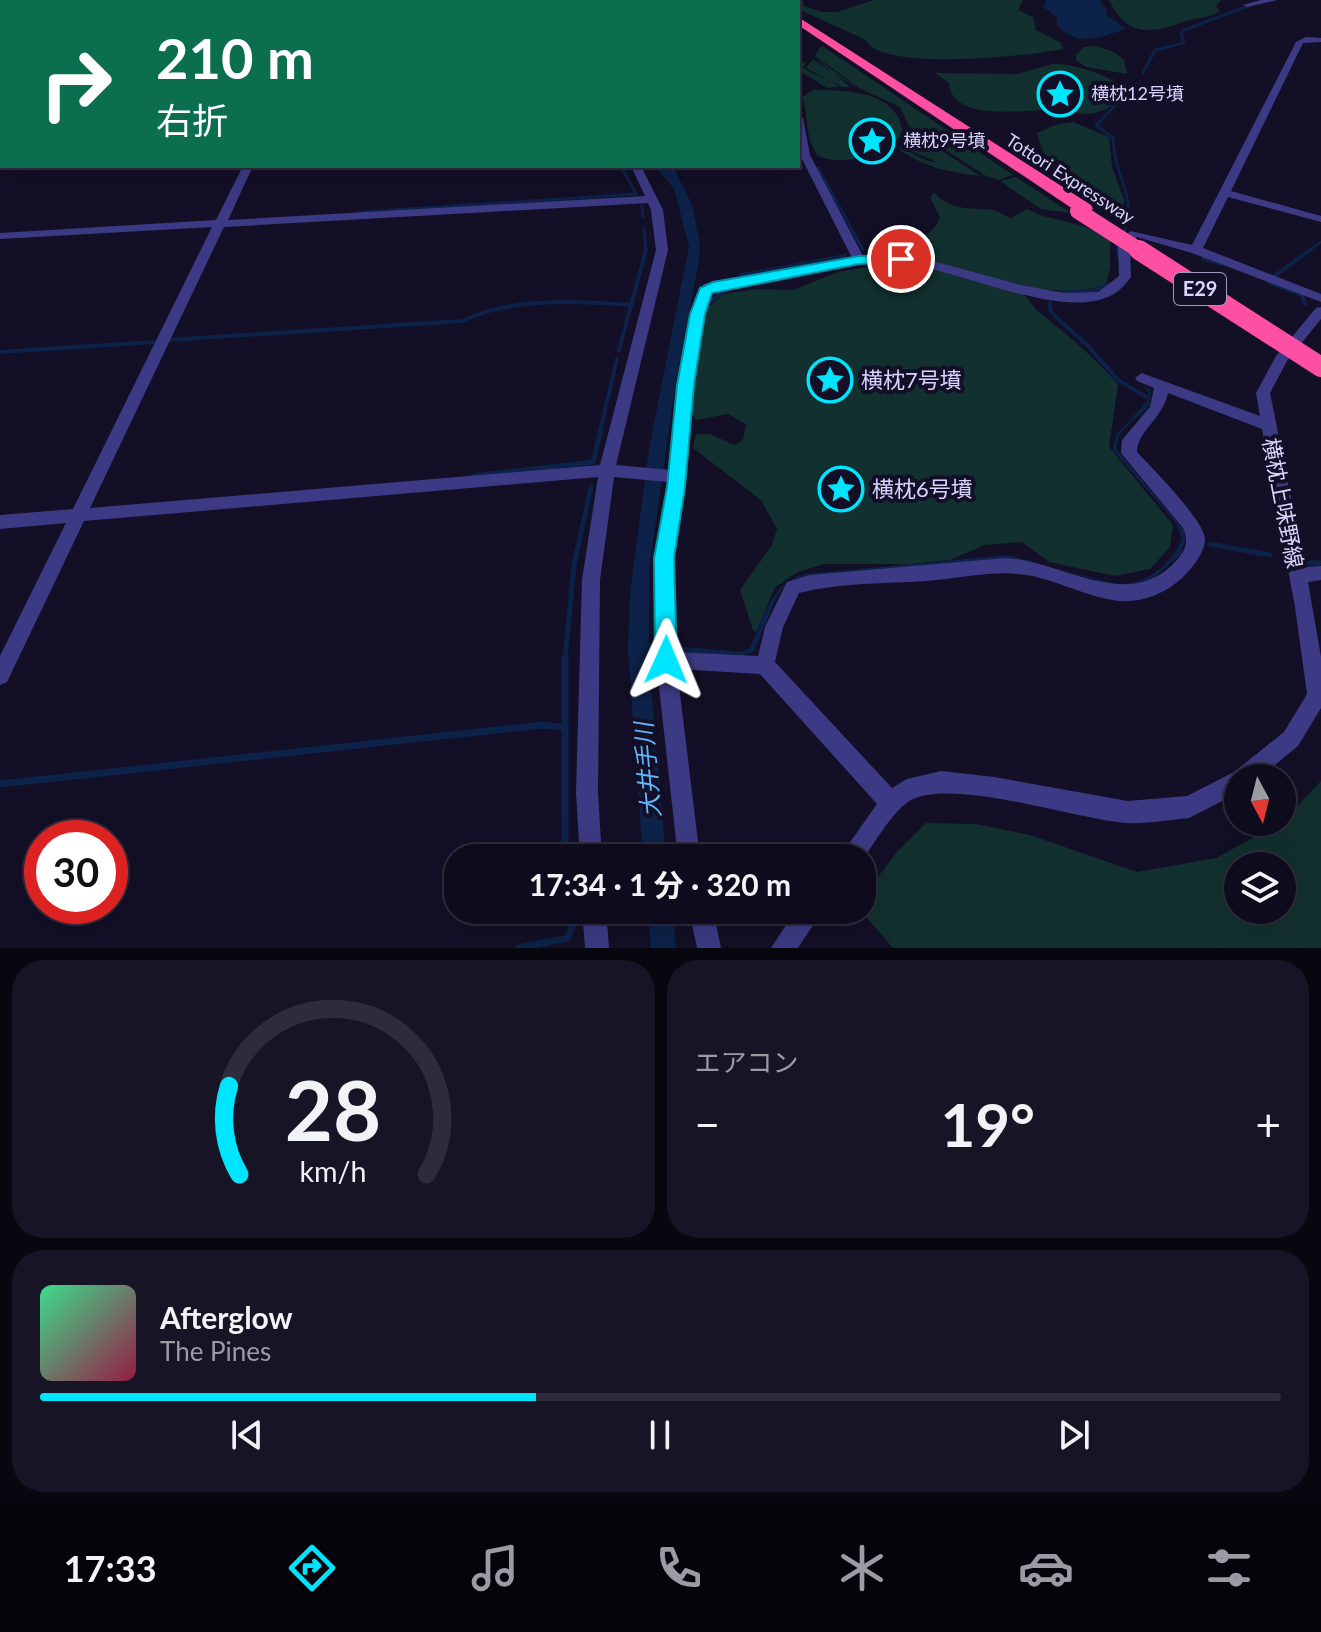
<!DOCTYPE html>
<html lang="ja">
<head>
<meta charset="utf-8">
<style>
	:root { --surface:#0e0b1c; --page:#171425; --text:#f1f3f6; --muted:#9b9ba3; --line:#2e2b3b; --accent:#00e5ff }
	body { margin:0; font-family:Lato,"Noto Sans JP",sans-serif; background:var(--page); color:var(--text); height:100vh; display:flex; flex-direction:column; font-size:30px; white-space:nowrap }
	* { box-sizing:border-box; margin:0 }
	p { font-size:26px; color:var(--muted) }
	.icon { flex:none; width:44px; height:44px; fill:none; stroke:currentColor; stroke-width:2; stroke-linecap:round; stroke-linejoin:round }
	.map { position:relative; height:948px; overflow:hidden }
	.panel { display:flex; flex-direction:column; gap:12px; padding:12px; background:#08060f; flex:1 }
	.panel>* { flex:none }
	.top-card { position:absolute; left:0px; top:0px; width:800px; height:168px; box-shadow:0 8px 32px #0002,0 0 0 2px var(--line); background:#0b6e4f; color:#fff; overflow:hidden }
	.needle { width:52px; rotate:173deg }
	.buttons { position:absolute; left:1224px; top:764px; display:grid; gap:16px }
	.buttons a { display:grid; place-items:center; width:72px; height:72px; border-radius:50%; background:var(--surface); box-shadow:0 8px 32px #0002,0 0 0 2px var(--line); font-size:40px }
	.speed { position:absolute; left:24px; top:820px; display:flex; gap:16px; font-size:40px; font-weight:700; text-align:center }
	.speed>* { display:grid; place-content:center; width:104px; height:104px; border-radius:50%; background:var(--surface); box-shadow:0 8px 32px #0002,0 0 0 2px var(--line); line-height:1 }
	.speed .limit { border:12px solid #d22; background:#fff; color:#111 }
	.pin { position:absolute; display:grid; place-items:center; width:68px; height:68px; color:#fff; margin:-34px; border:4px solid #fff; border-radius:50%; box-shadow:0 2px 8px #0007 }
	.me { position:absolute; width:88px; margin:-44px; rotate:1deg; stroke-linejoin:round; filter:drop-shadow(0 0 6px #0008) }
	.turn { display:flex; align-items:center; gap:28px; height:168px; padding:0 24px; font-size:36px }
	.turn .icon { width:104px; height:104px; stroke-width:2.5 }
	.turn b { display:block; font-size:56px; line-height:68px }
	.big { font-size:60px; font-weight:700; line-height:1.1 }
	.panel .card { flex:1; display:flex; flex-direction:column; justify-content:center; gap:12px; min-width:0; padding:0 28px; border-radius:32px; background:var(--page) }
	.panel .dial { align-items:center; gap:0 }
	.dial svg { height:208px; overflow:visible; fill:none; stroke:var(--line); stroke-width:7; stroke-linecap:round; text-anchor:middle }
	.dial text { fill:var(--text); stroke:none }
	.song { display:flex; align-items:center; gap:24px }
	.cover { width:96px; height:96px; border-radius:12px; background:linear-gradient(135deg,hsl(150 70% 55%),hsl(340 70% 35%)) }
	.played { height:8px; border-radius:4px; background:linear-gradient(90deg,var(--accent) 40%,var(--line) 40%) }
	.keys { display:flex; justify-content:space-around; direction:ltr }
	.heat { display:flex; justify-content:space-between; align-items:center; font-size:44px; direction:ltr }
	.panel .tiles { flex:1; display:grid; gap:12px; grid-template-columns:1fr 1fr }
	.card:last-child { grid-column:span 2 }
	.trip { position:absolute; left:444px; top:844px; width:432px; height:80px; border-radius:32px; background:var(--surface); box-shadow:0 8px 32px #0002,0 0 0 2px var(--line); font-weight:700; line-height:80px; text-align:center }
	.menu { display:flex; height:128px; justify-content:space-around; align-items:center; background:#06040b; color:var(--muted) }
	.menu .icon { width:56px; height:56px }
	.menu .active { color:var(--accent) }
	.menu b { font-size:36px; color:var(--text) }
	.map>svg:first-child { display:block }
</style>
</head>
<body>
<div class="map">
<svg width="1321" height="948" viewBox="0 0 1321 948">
	<rect width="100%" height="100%" fill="#130f26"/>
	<!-- green -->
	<g fill="#12302f" fill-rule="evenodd">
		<path d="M784,0H802L804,6L823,12H837L874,0H1023L1018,10L1033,17L1036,30L1061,43L1063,49C1031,56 879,72 866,40L798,9V2Z"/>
		<path d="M1109,0H1221L1216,6L1220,11C1208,19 1195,17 1183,22C1148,36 1125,34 1109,0Z"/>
		<path d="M1096,46L1114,52L1124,60L1127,74L1086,67L1076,60V55L1084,47Z"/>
		<path d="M820,47H824L1013,175L999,180L986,176L909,126L900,107L861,89L815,56Z"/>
		<path d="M814,57L858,88L836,75L850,87H842L832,81L839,87L827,88L798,70V62H806L803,68L831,82L806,68L813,59L832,73Z"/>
		<path d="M1053,64C1076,64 1105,74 1123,87C1120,101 1112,108 1098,112C1086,117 1073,111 1061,110C1034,107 952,126 949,83L935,73L1017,74Z"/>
		<path d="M813,90C839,90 884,90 898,117C901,122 902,131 903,136C876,153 849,168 818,156C804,138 809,117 802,97Z"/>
		<path d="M1073,122L1109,137L1112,167L1124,200L1123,215C1087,201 1045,174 1037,133L1055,125Z"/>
		<path d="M909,129L980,176C949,172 927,168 901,151L900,148C913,151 922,162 937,162L909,150L911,141L937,158L909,138Z"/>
		<path d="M1016,177L1065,209L1070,213L1041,209L1000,181Z"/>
		<path d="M934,192C950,212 972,207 993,210C998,211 1006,216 1011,218L1027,209C1055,224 1083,219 1110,240V268L1106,284C1044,309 949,256 880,257C901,249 932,240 940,217L930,197Z"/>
		<path d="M880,265C920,267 983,275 1019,292C1029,296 1032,307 1040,313C1069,336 1094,357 1118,384L1109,447L1173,525L1170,547L1150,569L1115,576L1049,562L1022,542L985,545L950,560L911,564H824L798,572L775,587L756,632L753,630L740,590L772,545L777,529L761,500L693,448L696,434H710L734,445L743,440L746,424L728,414L696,420L691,412L707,308L724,294L757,289L793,290L838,272Z"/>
		<path d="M1321,781V948H893L860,910L862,898L896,853L926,823L976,824L1030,835L1137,872L1216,858L1282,822ZM1238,866H1282V910H1238Z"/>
	</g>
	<!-- water -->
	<g fill="#0c2248">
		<path d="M1046,0H1099L1106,7L1107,15L1126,29C1103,36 1078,49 1057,25V17L1043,7Z"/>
		<path d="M655,166H673L692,205L700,244L699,260L676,380L649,570V643L661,644V650L648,651L666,858H643L628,649L630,594L649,449L689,246L674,189Z"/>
		<path d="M1143,385L1151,390L1150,405C1138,419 1115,429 1117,450L1184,530L1185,540L1181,554L1149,582L1114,586L1046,565L1009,558L788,583L777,596L754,651L735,660L671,657L675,646L742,652L750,648C763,619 771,583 805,574L1008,555L1116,584C1146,585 1170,566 1182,539L1176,523L1113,450L1116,435L1148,400L1149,394Z"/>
		<path d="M648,910H672L676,948H651Z"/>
	</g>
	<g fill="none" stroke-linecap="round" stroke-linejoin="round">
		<!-- stream-far3 -->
		<g stroke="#0c2248" stroke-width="3">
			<path d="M1143,73L1155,50L1184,43L1181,34L1184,30L1251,5"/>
			<path d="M798,162L802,167"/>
			<path d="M818,168L863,250"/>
			<path d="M642,206L643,217"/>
			<path d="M362,212L636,194L621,166"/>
			<path d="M644,229L646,252"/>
			<path d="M1118,252L1117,248C1144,194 1115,189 1113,138L1096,125L1134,86"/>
			<path d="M1307,252L1321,242"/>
		</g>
		<!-- stream-far2 -->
		<g stroke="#0c2248" stroke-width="4">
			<path d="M1118,250L1120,258"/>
			<path d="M1203,258L1221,264"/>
			<path d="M741,275L845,256"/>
			<path d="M1276,275L1310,250"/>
			<path d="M1270,283L1302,295L1305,304"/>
			<path d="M1060,293L1092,291L1108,285"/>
			<path d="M1050,302V310L1055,316L1089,347L1118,380L1146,397"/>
			<path d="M707,303L732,286"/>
			<path d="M168,340L462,321C512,297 578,301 632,305"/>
			<path d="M619,350L646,250"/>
			<path d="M0,352L155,342"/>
			<path d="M600,431L617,359"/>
		</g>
		<!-- stream-far1 -->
		<g stroke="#0c2248" stroke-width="5">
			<path d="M472,476L593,462L601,429"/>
			<path d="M1210,544L1270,555"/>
			<path d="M1307,563H1321"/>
			<path d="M565,659L574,565L591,487"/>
		</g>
		<!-- stream -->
		<g stroke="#0c2248" stroke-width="7">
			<path d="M0,784L543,725L559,727"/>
			<path d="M565,858V657"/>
			<path d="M519,948L568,938L572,926L570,910"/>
		</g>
		<!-- minor -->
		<g fill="#3d3a85" fill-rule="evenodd">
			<path d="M75,0H84L73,2Z"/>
			<path d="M324,0H332L323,2Z"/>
			<path d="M450,0H460L462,2H452Z"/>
			<path d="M638,0H646L636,2Z"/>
			<path d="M1261,0H1277L1247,7L1243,5Z"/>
			<path d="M1306,37L1321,38V42L1303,43L1231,191L1321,216V222L1228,197L1203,248L1321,294V302L1192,253L1137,237L1130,247L1131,277C1125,285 1118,293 1108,297C1055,319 959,268 900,264C838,261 774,279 713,290L701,329L684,487L673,558L675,652L758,656L765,627L787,582L810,575L1005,558C1062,560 1128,614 1176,561C1186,550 1189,541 1183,528L1121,453L1122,440L1150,407L1154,388L1137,381L1135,378L1142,373L1147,375L1260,416L1256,393L1276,356L1316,308L1321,307V319L1287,361L1270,393L1305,567L1321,566V580L1308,582L1321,657V708L1298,746L1259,778H1238V793L1189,818C1169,820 1147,824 1127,823C1074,819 959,779 913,799C894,808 874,844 862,861V858H839L877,804L760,674L677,669L700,858H678L656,660L655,558L668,482L614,477L600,580L598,793L602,858H580L576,793L582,580L598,477L84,521L7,682L0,685V656L66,523L0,529V515L73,509L212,227L0,239V233L216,220L243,166H253L228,220L645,196L631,166H641L663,210L668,250L616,465L670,470L687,329L704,284L852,258L800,155L798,115L803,118L810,155L863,256L929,260L1021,285L1064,293L1098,292L1119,276L1118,247L1130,231L1192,245L1296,42ZM648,203L651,210L656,250L600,465L90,508L224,227ZM1168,393L1262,429L1295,607L1307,694L1284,732L1234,772L1187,796L1128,801L994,777L941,771L907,779L892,788L775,662L783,627L799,593C841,582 884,584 927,581C957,579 988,571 1018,574C1053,577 1084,597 1119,601C1141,603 1164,594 1181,579C1190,571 1206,552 1205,538C1202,518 1152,468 1137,452C1138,430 1162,420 1168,393Z"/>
			<path d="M2,68V75L0,76V69Z"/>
			<path d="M2,82V88L0,89V83Z"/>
			<path d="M582,910H606L609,948H585Z"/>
			<path d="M689,910H713L721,948H697Z"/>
			<path d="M796,910H823L798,948H771Z"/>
		</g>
		<!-- motorway -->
		<g fill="#ff4fa3" fill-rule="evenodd">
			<path d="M761,0H774L776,2H763Z"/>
			<path d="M798,17L1091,205L1093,209L1085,214L1079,213L798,25Z"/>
		</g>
		<!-- motorway-bridge-far1 -->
		<path stroke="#ff4fa3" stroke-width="16" d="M1078,211L1142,252"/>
		<!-- motorway-bridge -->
		<path stroke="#ff4fa3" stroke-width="20" d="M1139,250L1321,367"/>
	</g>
	<!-- route -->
	<path fill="#00e5ff" stroke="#0095a6" stroke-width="2" d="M901,255L906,256V262L859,264L712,293L705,314L694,385L685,487L674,558L677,660L673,667L666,670L658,667L655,660L654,558L667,487L677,385L690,314L700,288L713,282L859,256Z"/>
	<!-- icons -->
	<defs>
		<g id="sight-ring" transform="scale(2.3)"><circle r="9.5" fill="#130f26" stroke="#00e5ff" stroke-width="1.5"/><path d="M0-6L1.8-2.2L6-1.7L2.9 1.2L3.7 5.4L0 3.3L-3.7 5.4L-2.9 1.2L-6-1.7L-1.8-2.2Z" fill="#00e5ff"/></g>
	</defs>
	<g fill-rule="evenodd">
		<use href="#sight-ring" x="1060" y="94"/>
		<use href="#sight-ring" x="872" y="141"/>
		<use href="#sight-ring" x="830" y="380"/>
		<use href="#sight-ring" x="841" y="489"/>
	</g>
	<g text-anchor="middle" stroke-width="8" stroke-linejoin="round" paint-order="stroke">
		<!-- far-poi labels -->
		<g font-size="18" fill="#d9d4ff" stroke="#130f26" text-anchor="start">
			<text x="1091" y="100">横枕12号墳</text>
			<text x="903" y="147">横枕9号墳</text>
		</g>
		<!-- far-street labels -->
		<g font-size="18" fill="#d9d4ff" stroke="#130f26">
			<text transform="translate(1070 179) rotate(33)" y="6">Tottori Expressway</text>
		</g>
		<!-- shield labels -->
		<rect fill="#130f26" stroke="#9e99be" stroke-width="2" x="1174" y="273" width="52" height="32" rx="6"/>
		<g font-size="20" font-weight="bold" fill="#d9d4ff">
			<text x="1200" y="296">E29</text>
		</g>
		<!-- poi labels -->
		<g font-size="22" fill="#d9d4ff" stroke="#130f26" text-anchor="start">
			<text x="861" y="388">横枕7号墳</text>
			<text x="872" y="497">横枕6号墳</text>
		</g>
		<!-- street labels -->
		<g font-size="22" fill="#d9d4ff" stroke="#130f26">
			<text transform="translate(1283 503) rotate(79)" y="8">横枕上味野線</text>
		</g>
		<!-- water labels -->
		<g font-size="24" font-style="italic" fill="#62b6ff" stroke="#130f26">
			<text transform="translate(648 770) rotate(-95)" y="8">大井手川</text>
		</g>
	</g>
</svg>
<div class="buttons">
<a><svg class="needle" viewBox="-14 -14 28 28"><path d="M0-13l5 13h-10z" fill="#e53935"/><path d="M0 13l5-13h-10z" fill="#9b9ba3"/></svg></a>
<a><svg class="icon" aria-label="layers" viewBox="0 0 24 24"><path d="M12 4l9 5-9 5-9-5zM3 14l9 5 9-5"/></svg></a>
</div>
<div class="speed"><div class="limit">30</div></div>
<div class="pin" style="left:901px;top:259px;background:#d93025"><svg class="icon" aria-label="arrive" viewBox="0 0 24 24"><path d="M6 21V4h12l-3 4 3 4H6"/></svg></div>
<svg class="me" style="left:666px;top:660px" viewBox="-20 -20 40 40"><path d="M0-17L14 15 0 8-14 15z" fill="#00e5ff" stroke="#fff" stroke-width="4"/></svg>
<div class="trip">17:34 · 1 分 · 320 m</div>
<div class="top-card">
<div class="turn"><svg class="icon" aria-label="right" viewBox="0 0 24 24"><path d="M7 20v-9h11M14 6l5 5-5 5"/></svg><div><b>210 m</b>右折</div></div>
</div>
</div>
<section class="panel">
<div class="tiles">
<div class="card dial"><svg viewBox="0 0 100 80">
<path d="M14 69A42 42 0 1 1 86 69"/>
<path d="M14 69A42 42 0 0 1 10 35" stroke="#00e5ff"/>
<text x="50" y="56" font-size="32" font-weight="700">28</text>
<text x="50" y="72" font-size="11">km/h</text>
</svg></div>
<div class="card"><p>エアコン</p>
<div class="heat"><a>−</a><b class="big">19°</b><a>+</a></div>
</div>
<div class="card">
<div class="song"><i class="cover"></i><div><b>Afterglow</b><p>The Pines</p></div></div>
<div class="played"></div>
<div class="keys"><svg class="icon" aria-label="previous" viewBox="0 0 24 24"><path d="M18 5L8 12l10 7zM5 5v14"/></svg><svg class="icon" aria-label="pause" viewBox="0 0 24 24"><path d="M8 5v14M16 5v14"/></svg><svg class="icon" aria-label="next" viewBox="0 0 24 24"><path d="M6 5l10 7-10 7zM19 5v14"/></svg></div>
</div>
</div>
</section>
<nav class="menu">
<b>17:33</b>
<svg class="icon active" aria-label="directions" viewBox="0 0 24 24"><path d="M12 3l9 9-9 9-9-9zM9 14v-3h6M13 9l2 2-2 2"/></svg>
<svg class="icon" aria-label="music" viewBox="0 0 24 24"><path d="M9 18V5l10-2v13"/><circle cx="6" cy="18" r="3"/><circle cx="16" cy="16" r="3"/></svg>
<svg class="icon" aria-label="phone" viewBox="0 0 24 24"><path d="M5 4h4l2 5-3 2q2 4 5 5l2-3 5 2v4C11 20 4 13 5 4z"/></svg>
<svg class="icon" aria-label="climate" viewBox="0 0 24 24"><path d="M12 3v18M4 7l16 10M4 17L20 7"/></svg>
<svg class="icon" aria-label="car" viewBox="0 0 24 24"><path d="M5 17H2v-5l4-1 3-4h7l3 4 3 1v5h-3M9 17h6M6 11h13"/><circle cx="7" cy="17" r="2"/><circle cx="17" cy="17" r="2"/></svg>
<svg class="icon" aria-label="filters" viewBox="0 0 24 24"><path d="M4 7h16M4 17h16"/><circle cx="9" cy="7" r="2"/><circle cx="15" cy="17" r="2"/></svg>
</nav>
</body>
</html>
